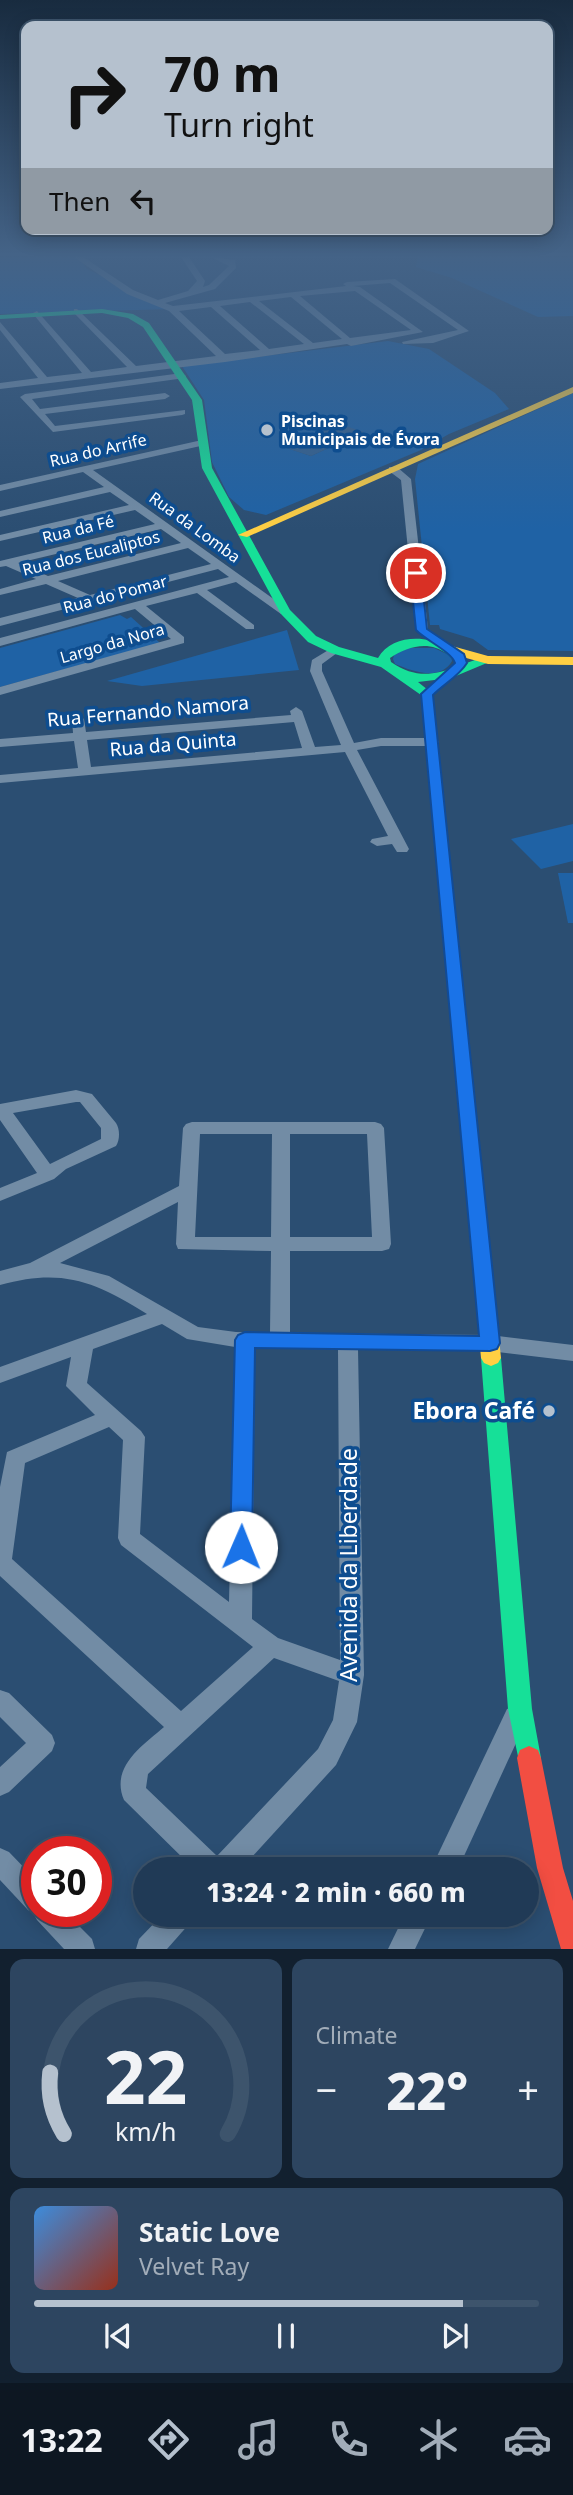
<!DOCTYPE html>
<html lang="en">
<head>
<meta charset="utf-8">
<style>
	:root { --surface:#203a56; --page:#2d4560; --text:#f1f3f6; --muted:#a2adb9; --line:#3d546c; --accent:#b5c1ce }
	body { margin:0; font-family:"Noto Sans",sans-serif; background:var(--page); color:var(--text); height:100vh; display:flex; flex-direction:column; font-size:26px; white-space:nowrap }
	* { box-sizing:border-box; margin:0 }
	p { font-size:23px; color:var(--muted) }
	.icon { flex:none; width:38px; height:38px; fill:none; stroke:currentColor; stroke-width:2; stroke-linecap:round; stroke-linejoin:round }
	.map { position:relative; height:1949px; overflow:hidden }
	.side { display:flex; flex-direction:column; gap:10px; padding:10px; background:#12202f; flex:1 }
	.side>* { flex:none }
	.hud { position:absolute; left:21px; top:21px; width:532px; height:214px; border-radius:14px; box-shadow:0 4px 18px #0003,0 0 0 2px var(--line); background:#b5c1ce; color:#111; overflow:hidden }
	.speed { position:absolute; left:21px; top:1836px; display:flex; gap:14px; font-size:35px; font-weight:700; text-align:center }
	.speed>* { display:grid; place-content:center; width:91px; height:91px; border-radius:50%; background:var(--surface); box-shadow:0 4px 18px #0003,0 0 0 2px var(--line); line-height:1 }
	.speed .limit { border:10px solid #d22; background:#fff; color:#111 }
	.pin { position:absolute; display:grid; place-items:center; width:60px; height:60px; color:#fff; margin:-30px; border:4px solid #fff; border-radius:50%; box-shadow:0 2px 7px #0007 }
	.me { position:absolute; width:77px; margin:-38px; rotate:1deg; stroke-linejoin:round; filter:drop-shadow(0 0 5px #0008) }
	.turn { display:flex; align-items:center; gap:24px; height:147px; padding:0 28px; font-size:32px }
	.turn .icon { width:91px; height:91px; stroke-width:2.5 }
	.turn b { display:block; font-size:49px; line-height:60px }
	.then { display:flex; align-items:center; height:66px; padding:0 28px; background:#0003; gap:14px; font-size:26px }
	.big { font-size:52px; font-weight:800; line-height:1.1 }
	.side .widget { flex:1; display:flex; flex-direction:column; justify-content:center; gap:10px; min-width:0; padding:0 24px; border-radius:14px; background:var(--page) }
	.side .dial { align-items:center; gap:0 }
	.dial svg { height:182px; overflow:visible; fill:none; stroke:var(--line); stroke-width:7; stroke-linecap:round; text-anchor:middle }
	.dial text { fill:var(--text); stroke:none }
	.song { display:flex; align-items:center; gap:21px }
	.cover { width:84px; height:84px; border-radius:10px; background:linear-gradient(135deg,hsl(210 70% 55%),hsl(10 70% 35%)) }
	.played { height:7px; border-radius:4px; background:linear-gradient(90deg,var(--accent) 85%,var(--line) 85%) }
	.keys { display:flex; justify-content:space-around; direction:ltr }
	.heat { display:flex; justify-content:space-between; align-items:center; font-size:38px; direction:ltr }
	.side .tiles { flex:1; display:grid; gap:10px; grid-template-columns:1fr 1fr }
	.widget:last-child { grid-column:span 2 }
	.trip { position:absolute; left:133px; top:1857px; width:406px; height:70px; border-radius:35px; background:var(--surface); box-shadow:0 4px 18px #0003,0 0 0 2px var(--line); font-weight:800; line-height:70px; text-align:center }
	.tab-bar { display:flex; height:112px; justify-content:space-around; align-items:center; background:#0d1722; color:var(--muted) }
	.tab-bar .icon { width:49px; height:49px }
	.tab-bar .selected { color:var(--accent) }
	.tab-bar b { font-size:32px; color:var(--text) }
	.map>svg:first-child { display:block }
</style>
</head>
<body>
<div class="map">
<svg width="573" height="1949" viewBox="0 0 573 1949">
	<rect width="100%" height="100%" fill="#2b4e72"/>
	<!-- green -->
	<g fill="#1f62a5" fill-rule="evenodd">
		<path d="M0,257H78L87,269L172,309L0,314Z"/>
		<path d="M418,257H573V316L538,317L452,278L416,267Z"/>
		<path d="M388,341L429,349L495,393L509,409L449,434L421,450L266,515L244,510L229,497L212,462L204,400L182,366ZM363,432L311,456L284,447Z"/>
		<path d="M573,393V651L488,650L473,639L440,629L439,625H430L415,479L418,464Z"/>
		<path d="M120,615L127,619L131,617L160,643L0,687V648Z"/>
		<path d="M287,630L299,670L142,686L107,681Z"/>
		<path d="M406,648H434L451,656L452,661C440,682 412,671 395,664L393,659L394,655Z"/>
		<path d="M573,824V861L541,869L511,839Z"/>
		<path d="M558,873H573V923H568Z"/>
	</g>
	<!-- water -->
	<path fill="#326090" d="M339,424L364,432L311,456L283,447Z"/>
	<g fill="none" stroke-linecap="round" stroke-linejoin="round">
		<!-- street -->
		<g fill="#728ca5" fill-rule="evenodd">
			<path d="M74,257H83L133,290L158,300L188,291L197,281L181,257H189L205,281L203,287L209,285L229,266L211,257L235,260L236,268L215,289L165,303L173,306L346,286L343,284L347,282L395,279L469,331L433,343L403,344L402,342L458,330L390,283L353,286L360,287L423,332L351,346L347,344L225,362L0,389V383L38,378L0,330V322L47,377L82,373L34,315L33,313L37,311L91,372L127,367L74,313V309H77L136,366L216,356L169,311L127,294ZM355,291L411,330L350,338L300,296ZM291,297L342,339L313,343L259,301ZM250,302L304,344L269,349L220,306ZM211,307L260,350L225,354L179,311Z"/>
			<path d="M182,373L186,376L185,378L32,399L40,409L165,393L170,396L165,399L45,414L55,426L185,410V414L182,415L53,432L20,397L25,394Z"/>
			<path d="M202,440L207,443L205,445L93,470L289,610V614H281L236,582L207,590L254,625V629H246L197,593L146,606L184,637V643L0,695V687L171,639L135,609L0,646V638L229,577L218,569L99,600L98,603H88L0,626V618L78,598L46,584L0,595V589L36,579L6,566L0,567V561L155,524L135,510L0,541V535L129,505L110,492L0,517V511L104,487L83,472L0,491V485ZM161,529L181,543L48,576L18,563ZM188,548L211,564L90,595L58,581Z"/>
			<path d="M389,467H397L411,479L428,629L445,642V648H437L416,630L401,480L389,471Z"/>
			<path d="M335,646L341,650L322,664V671L354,743L381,738H432L439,742L432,746H381L357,750L409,849L407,852H397L392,844L377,846L370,842L372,839L388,836L345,752L0,783V775L78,768L74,741L0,747V739L73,733L72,719L78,715L84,719L86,732L291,715L290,711L296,707L302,711L315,747L341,745L310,671L312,660ZM294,722L302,748L91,767L87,740Z"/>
			<path d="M76,1090L92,1094L116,1123C120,1129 120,1140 116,1146L66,1169L54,1179L0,1201V1188L37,1173L0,1120V1104ZM76,1102H80L101,1128V1139L50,1164L13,1113Z"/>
			<path d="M192,1122H375L381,1124L384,1128L391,1244L389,1249L382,1251H290V1333L490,1335L573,1345V1361L490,1351L358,1349L364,1675L357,1722L336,1765L241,1869H194L124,1800C110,1767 142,1746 164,1727L0,1576V1487L7,1452L95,1415L66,1386L71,1357L0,1383V1367L147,1314C94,1281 62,1268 0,1285V1271L30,1263L179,1186L183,1128L186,1124ZM200,1134H272L271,1237H195ZM290,1134H367L372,1237H290ZM178,1202L176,1244L178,1249L271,1251L270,1333L236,1332L198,1327L109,1276L60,1263ZM162,1324L187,1339L235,1347L229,1602L140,1534L145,1437L141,1431L87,1383L93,1349ZM255,1348L338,1349L340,1660L278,1638L252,1619ZM109,1427L123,1440L118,1538L121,1545L253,1647L181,1711L12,1559L25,1463ZM274,1658L339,1681L333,1720L318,1749L217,1856L146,1788L148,1774Z"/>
			<path d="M0,1690L9,1693L52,1735L55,1743L52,1751L9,1792L0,1796V1767L26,1743L0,1717Z"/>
			<path d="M516,1706L525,1709L528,1717L458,1869H431L507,1709Z"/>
			<path d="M0,1848L9,1852L37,1881V1911H64L92,1939L95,1949H64L37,1920L33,1913L28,1910L0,1880Z"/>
			<path d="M163,1914H194L190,1923L167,1949H136L139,1939Z"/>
			<path d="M405,1914H432L415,1949H388Z"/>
		</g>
		<!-- fast -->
		<g fill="#16e098" fill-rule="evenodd">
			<path d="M102,309L133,314L149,323L202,400L212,468L290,610L316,636L339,647L378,658C395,628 447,636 466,661L460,665C454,662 452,658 447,654C430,640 407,646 390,658L391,662C427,687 451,666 488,656L494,660L451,678L418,682L433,694L467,1026L465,1030H453L451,1026L421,695L381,667L331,653L308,642L281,614L202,468L192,400L143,327L128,318L102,313L0,319V315Z"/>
			<path d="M491,1350L498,1353L501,1358L532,1709L541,1758L538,1766L529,1770L520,1766L508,1709L481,1358L484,1353Z"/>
		</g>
		<!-- slow -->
		<g fill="#ffcf43" fill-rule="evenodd">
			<path d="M573,387V393L247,537L238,535Z"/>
			<path d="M452,646L488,656L573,657V665L488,664L448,653L446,650Z"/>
			<path d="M459,1021L467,1026L501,1358L498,1363L491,1366L484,1363L481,1358L451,1026Z"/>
		</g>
		<!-- jam -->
		<path fill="#f24e42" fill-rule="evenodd" d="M529,1746L538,1750L541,1758L563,1868L573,1901V1949H561L537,1868L517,1758L520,1750Z"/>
	</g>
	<!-- sky -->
	<linearGradient id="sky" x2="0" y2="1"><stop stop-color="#182b3f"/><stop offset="0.48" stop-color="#446387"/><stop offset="1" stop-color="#446387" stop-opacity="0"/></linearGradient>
	<rect width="573" height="530" fill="url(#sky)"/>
	<!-- route -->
	<path fill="#1a73e8" stroke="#114b97" stroke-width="2" d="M416,569L421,573L427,629L464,654L467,663C459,676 444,684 433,695L500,1343L497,1349L490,1351L255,1348L252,1547L249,1553L241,1556L233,1553L230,1547L235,1340L238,1335L245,1332L479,1336L421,694L455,663C452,652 425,640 416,630L410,573Z"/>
	<!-- markers -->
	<g fill="#b5c1ce" stroke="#0e4d8f" stroke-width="2.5">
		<circle cx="267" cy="430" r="7"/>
		<circle cx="549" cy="1411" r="7"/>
	</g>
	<g text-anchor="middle" stroke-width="7" stroke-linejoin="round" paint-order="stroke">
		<!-- far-poi labels -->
		<g font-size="16" font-weight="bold" fill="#fff" stroke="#0e4d8f" text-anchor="start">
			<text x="281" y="427">Piscinas<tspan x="281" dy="18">Municipais de Évora</tspan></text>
		</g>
		<!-- far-street labels -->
		<g font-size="16" fill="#fff" stroke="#0e4d8f">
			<text transform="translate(98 450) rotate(-13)" y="6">Rua do Arrife</text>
			<text transform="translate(195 527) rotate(36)" y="6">Rua da Lomba</text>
			<text transform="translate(78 529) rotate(-14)" y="6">Rua da Fé</text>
			<text transform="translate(91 553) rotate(-14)" y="6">Rua dos Eucaliptos</text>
			<text transform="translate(115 594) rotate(-15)" y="6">Rua do Pomar</text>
			<text transform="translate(112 643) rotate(-16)" y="6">Largo da Nora</text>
		</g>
		<!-- street labels -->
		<g font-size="19" fill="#fff" stroke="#0e4d8f">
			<text transform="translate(148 711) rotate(-5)" y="7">Rua Fernando Namora</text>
			<text transform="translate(173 744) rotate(-5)" y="7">Rua da Quinta</text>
		</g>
		<!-- near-poi labels -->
		<g font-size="23" font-weight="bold" fill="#fff" stroke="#0e4d8f" text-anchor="end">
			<text x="535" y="1419">Ebora Café</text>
		</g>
		<!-- near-street labels -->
		<g font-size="23" fill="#fff" stroke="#0e4d8f">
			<text transform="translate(349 1565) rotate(-90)" y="8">Avenida da Liberdade</text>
		</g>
	</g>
</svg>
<div class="speed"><div class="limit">30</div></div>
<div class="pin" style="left:416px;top:573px;background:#d93025"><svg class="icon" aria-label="arrive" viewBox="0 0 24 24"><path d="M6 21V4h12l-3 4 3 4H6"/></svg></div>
<svg class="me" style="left:241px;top:1547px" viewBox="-20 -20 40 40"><circle r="19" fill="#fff"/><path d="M0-13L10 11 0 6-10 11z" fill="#1a73e8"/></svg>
<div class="trip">13:24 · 2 min · 660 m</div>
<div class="hud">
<div class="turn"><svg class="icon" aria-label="right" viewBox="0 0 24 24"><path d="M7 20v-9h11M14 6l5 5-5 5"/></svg><div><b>70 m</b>Turn right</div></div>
<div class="then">Then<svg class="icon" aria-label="left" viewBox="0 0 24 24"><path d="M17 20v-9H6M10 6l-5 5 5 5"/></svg></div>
</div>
</div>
<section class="side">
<div class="tiles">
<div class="widget dial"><svg viewBox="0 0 100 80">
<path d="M14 69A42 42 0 1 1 86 69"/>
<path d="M14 69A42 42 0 0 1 8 42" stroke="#b5c1ce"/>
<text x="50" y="56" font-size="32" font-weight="700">22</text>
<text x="50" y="72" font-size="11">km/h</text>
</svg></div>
<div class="widget"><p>Climate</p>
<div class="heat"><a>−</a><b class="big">22°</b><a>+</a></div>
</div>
<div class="widget">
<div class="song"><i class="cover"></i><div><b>Static Love</b><p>Velvet Ray</p></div></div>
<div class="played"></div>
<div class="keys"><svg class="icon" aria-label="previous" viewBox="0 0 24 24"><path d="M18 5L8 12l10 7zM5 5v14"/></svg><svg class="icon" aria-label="pause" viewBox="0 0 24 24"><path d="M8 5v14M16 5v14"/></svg><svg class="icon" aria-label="next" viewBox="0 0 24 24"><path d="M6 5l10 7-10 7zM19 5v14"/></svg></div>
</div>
</div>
</section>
<nav class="tab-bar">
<b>13:22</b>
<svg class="icon selected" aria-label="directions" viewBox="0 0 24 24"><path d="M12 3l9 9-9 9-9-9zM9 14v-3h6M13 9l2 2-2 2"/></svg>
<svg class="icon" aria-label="music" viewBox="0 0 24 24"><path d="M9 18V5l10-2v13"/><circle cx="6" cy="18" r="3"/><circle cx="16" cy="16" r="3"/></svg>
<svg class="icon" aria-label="phone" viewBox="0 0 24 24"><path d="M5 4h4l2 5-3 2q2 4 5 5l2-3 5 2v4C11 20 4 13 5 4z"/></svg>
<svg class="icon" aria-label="climate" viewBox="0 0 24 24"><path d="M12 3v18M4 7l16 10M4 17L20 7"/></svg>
<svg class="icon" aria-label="car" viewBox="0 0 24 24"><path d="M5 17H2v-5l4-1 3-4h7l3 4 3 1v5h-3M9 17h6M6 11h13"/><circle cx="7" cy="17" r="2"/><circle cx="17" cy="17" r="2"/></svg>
</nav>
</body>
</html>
